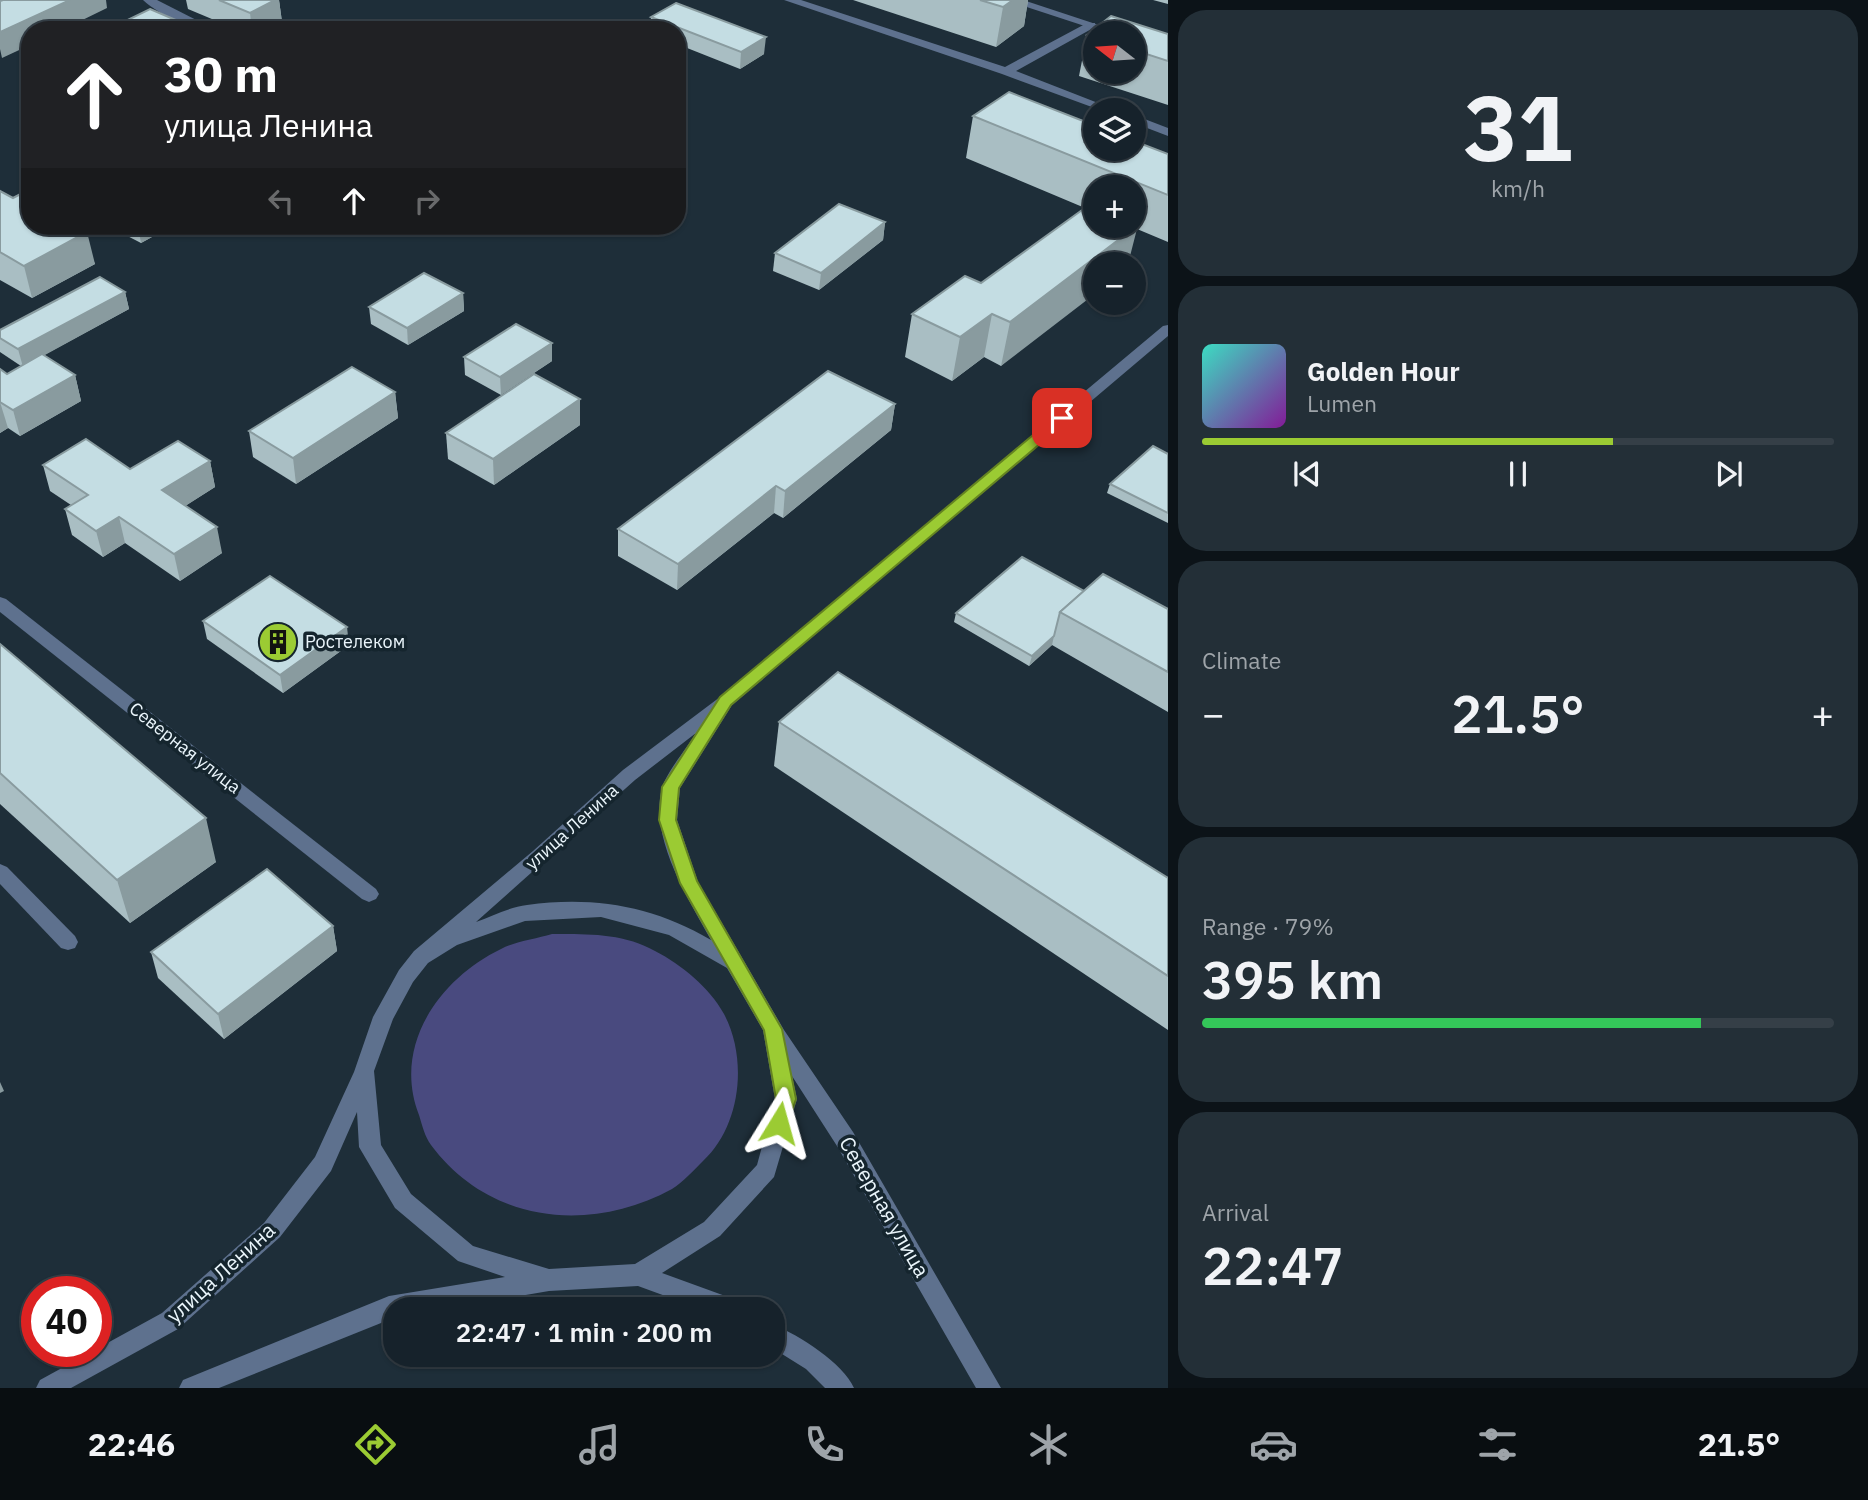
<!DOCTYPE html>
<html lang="en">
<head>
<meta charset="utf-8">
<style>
	:root { --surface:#16222b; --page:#232f37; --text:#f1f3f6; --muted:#9ea4a9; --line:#353f47; --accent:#9bcb33 }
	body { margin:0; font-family:"IBM Plex Sans",sans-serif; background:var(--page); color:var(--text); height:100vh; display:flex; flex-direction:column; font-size:26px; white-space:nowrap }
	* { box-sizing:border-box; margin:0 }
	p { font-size:23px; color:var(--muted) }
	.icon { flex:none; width:38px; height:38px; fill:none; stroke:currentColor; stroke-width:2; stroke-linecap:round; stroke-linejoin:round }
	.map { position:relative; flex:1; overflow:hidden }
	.drawer { display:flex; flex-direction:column; gap:10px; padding:10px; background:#0c1318; width:700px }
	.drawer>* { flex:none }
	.top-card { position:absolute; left:21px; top:21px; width:665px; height:214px; border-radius:28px; box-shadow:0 2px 5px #0004,0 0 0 2px var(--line); background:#202124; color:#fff; overflow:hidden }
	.needle { width:46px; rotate:287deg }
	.buttons { position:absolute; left:1083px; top:21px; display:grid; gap:14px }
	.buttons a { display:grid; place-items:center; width:63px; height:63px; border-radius:50%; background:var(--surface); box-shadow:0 2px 5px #0004,0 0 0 2px var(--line); font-size:35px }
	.speed { position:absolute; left:21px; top:1276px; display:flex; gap:14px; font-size:35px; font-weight:700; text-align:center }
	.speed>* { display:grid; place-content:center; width:91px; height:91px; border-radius:50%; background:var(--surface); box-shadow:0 2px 5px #0004,0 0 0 2px var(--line); line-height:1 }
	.speed .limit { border:10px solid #d22; background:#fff; color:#111 }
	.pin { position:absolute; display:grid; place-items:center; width:60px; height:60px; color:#fff; margin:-30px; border-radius:14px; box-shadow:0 4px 10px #0006 }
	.me { position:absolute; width:77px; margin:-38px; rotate:8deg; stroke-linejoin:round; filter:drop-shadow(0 0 5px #0008) }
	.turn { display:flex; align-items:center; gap:24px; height:147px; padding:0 28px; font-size:32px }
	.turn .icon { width:91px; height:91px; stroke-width:2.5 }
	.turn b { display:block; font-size:49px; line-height:60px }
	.lanes { display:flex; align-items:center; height:66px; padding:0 28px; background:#0003; justify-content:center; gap:35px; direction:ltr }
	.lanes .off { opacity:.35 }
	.big { font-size:52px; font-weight:600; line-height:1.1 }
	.drawer .tile { flex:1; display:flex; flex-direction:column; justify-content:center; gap:10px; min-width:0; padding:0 24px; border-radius:28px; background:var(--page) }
	.drawer .dial { align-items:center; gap:0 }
	.dial b { font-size:91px; line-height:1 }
	.song { display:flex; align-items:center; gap:21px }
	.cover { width:84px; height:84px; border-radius:10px; background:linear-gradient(135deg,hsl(170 70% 55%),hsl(290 70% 35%)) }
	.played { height:7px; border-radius:4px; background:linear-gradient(90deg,var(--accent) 65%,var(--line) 65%) }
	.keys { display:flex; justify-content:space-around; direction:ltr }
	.heat { display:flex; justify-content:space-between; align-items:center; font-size:38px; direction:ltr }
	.charge { height:10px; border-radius:5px; background:linear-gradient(90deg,#34c759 79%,var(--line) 0) }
	.trip { position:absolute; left:383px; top:1297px; width:402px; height:70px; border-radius:28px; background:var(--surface); box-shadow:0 2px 5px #0004,0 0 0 2px var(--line); font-weight:600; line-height:70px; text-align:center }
	.tab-bar { display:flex; height:112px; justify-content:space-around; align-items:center; background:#090e11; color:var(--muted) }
	.tab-bar .icon { width:49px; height:49px }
	.tab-bar .selected { color:var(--accent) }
	.tab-bar b { font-size:32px; color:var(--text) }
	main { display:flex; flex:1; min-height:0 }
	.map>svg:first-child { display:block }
</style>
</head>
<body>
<main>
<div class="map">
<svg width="1168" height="1388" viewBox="0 0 1168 1388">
	<rect width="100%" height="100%" fill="#1e2e39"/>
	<!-- green -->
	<path fill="#494a7f" d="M552,934C586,934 624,933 655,951C682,965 709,987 724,1014C748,1059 741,1126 703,1161C694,1170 683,1182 672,1189C589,1234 489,1223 431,1145C425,1137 422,1125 419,1115C392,1046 439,979 501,949C516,941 536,939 552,934Z"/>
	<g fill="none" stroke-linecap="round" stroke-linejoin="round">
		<!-- service -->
		<g fill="#5e718e" fill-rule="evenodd">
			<path d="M143,0H157L216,30C191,30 162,17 143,0Z"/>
			<path d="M784,0H801L1005,67L1087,23H1095V27L1016,71L1116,110H1100L1002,74Z"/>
			<path d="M1134,115L1168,128V136L1134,123Z"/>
			<path d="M0,864L7,867L75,936L78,942L75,948L68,950L61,948L0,884Z"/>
		</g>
		<!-- minor -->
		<g fill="#5e718e" fill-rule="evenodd">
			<path d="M1005,0H1023L1123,33H1106Z"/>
			<path d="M0,597L6,599L376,889L379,894L376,899L369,902L362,899L0,612Z"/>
		</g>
		<!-- tertiary -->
		<g fill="#5e718e" fill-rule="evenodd">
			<path d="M1168,325V336L732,705L680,788L677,820L698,882L784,1030L853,1132L1001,1388H976L837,1146L792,1076L797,1099L774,1177L720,1236L662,1273L739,1301L743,1309H701L638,1286L549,1291L442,1309H396V1317L219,1388H179L183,1380L389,1296L505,1277L458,1261L395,1208L359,1147L357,1112L331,1171L280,1237L178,1329L71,1388H36L40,1380L162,1313L264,1223L315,1157L354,1072L373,1017L399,970L414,951L533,851L623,770L720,697L1163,326ZM696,733C687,748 666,773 662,788C649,838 688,898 711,940C653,906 594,896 527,905C510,907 492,916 476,922L635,780ZM601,917L669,935L727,968L763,1030L775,1099L757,1165L704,1222L635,1264L549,1269L473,1246L411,1194L381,1145L374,1071L393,1019L413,982L428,963L457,945L525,921Z"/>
			<path d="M774,1325C799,1335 843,1363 854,1388H825L806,1369L774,1349Z"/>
		</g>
	</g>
	<!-- wall -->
	<g fill="#a9bec3" fill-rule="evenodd">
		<path d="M186,0H279L282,22L266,30H238L188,9Z"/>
		<path d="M853,0H1028L1024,26L996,47Z"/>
		<path d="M1153,0H1168V4Z"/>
		<path d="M1111,16L1168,34V105L1079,76L1087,35ZM1096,33H1134V72H1096Z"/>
		<path d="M651,17L764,54L740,69L677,44V30H650Z"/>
		<path d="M973,116L1168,154V242L1137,229L1001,366L984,357L952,381L905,357L912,314L981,283L1085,208L966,158ZM1096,187H1134V226H1096Z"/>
		<path d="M0,191L13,198L78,227L95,264L32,298L0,280Z"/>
		<path d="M885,222L883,240L819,290L773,271L775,253Z"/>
		<path d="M108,226H172L141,243Z"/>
		<path d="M125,292L129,309L44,355L75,375L81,401L20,436L8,428L0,433V369L7,374L21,366L0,352V330Z"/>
		<path d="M463,293L464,311L408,345L371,324L369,307Z"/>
		<path d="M552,343V361L501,395L465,375L464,357Z"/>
		<path d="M395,392L398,418L296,484L253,457L249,431Z"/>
		<path d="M895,404L891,430L783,518L774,513L677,590L618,556V529Z"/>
		<path d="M580,425L494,485L448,459L446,433Z"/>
		<path d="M1168,454V523L1107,493L1110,484Z"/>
		<path d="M210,461L215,487L185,506L222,553L180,581L125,543L103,557L72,535L65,509L71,505L50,491L43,465L130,469Z"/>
		<path d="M1084,591L1168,609V712L1052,645L1029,666L954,622L956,613Z"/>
		<path d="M203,621L349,645L283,693L207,639Z"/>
		<path d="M0,644L216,862L130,923L0,804Z"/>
		<path d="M779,722L1168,878V1030L774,766Z"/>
		<path d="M333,926L337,951L224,1039L158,978L151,952Z"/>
	</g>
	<!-- shaded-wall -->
	<g fill="#899b9f">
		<path d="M70,0H106L107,8L62,30H30V45L2,58L0,49V32Z"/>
		<path d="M275,0H279L282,22L266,30H252L250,13Z"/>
		<path d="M1013,0H1028L1024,26L996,47L1003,7Z"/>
		<path d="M766,37L764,54L740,69L741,52Z"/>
		<path d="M885,222L883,240L819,290L821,273Z"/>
		<path d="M1138,225L1128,264H1096V293L1001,366L1010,322Z"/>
		<path d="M138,226H172L141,243Z"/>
		<path d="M87,232L95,264L32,298L24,266Z"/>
		<path d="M125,292L129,309L23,367L18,349Z"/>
		<path d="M463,293L464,311L408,345L407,328Z"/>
		<path d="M992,314L984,357L952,381L960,337Z"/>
		<path d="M552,343V361L501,395L500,377Z"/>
		<path d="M75,375L81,401L20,436L13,410Z"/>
		<path d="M395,392L398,418L296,484L293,458Z"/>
		<path d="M580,399V425L494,485L493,459Z"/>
		<path d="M0,402L8,428L0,433Z"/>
		<path d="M895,404L891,430L783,518L785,491Z"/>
		<path d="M210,461L215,487L168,517L162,490Z"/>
		<path d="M776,486L774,513L677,590L678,564Z"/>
		<path d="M119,517L125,543L103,557L96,531Z"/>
		<path d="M217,527L222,553L180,581L174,554Z"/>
		<path d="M347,627L349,645L283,693L280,675Z"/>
		<path d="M1054,636L1052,645L1029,666L1032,656Z"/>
		<path d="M206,818L216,862L130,923L117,880Z"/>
		<path d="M333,926L337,951L224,1039L218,1014Z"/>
		<path d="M0,1082L4,1091L0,1093Z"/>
	</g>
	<!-- building -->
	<g fill="#c4dde3" stroke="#899b9f" stroke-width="2">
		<path d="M3,0H70L0,32V1Z"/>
		<path d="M219,0H275L250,13Z"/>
		<path d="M980,0H1013L1003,7Z"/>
		<path d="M676,3L766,37L741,52L651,17Z"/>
		<path d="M150,9L199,30H111L109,29Z"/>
		<path d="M1111,16L1168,34V61L1134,50V33H1096V38L1087,35Z"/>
		<path d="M1009,92L1096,126V149H1134V141L1168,154V195L973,116Z"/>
		<path d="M30,189V226H76L87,232L24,266L0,252V191L13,198Z"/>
		<path d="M839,204L885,222L821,273L775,253Z"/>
		<path d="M1089,205L1096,207V226H1134V223L1138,225L1010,322L992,314L960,337L912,314L965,276L981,283Z"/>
		<path d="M424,273L463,293L407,328L369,307Z"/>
		<path d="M100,277L125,292L18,349L0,338V330Z"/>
		<path d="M516,324L552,343L500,377L464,357Z"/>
		<path d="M42,354L75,375L13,410L0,402V369L7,374Z"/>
		<path d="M352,367L395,392L293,458L249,431Z"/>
		<path d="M828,371L895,404L785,491L776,486L678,564L618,529Z"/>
		<path d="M534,374L580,399L493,459L446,433Z"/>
		<path d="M86,439L130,469L178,441L210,461L162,490L217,527L174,554L119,517L96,531L65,509L88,495L43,465Z"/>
		<path d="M1153,446L1168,454V513L1110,484Z"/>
		<path d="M1022,557L1084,591L1060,612L1054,636L1032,656L956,613Z"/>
		<path d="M1103,574L1168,609V672L1060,612Z"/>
		<path d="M270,576L347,627L280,675L203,621Z"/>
		<path d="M0,644L206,818L117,880L0,773Z"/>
		<path d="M838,672L1168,878V976L779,722Z"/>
		<path d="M267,869L333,926L218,1014L151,952Z"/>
	</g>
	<!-- route -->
	<path fill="#9bcb33" stroke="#658421" stroke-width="2" d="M1062,414L1067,415V421L731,705L679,788L676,820L697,881L782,1029L796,1099L786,1129L779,1131L772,1129L769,1123L776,1099L764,1030L680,883L659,820L662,787L720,697L1057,415Z"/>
	<!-- icons -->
	<defs>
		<g id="building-disc" transform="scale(2.0125)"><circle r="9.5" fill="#9bcb33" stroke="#15252e"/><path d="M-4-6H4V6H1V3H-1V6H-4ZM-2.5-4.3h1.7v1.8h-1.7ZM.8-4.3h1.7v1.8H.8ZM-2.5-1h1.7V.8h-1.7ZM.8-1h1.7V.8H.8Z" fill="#111"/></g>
	</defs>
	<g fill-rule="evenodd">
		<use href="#building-disc" x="278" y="642"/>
	</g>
	<g text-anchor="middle" stroke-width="7" stroke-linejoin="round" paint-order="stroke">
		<!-- poi labels -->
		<g font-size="18" fill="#eaf5fb" stroke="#15252e" text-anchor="start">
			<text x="305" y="648">Ростелеком</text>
		</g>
		<!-- street labels -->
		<g font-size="18" fill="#eaf5fb" stroke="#15252e">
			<text transform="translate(185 748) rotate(38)" y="6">Северная улица</text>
			<text transform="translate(572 827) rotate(-42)" y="6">улица Ленина</text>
		</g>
		<!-- near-street labels -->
		<g font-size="21" fill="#eaf5fb" stroke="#15252e">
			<text transform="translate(884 1207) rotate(60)" y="7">Северная улица</text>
			<text transform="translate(221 1273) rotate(-42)" y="7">улица Ленина</text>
		</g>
	</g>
</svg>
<div class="buttons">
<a><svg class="needle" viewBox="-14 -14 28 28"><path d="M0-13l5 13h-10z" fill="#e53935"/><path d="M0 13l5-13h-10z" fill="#9ea4a9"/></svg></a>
<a><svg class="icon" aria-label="layers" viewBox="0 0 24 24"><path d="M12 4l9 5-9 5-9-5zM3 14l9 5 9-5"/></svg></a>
<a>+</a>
<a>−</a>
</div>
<div class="speed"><div class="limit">40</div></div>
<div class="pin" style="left:1062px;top:418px;background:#d93025"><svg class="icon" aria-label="arrive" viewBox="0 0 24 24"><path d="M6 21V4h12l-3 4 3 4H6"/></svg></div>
<svg class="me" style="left:779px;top:1123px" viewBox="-20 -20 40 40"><path d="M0-17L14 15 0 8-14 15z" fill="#9bcb33" stroke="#fff" stroke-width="4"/></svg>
<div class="trip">22:47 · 1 min · 200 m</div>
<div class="top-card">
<div class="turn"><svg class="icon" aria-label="ahead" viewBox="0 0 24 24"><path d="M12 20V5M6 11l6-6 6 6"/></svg><div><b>30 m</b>улица Ленина</div></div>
<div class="lanes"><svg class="icon off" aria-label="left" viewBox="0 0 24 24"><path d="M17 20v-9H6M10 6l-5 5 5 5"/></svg><svg class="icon" aria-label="ahead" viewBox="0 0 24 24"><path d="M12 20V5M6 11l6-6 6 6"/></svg><svg class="icon off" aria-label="right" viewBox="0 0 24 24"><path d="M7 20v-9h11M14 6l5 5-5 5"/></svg></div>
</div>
</div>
<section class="drawer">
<div class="tile dial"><b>31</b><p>km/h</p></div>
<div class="tile">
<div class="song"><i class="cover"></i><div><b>Golden Hour</b><p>Lumen</p></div></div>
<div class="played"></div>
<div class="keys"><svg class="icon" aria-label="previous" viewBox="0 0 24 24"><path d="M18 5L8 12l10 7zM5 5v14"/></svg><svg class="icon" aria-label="pause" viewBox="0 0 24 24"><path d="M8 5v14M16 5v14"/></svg><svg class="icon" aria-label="next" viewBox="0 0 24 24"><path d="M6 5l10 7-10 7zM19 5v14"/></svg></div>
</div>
<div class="tile"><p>Climate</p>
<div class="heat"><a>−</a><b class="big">21.5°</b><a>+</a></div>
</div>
<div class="tile"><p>Range · 79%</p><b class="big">395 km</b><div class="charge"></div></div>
<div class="tile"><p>Arrival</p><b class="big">22:47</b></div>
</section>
</main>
<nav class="tab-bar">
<b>22:46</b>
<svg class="icon selected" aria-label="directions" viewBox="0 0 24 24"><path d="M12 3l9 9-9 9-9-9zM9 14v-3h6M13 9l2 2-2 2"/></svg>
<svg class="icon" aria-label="music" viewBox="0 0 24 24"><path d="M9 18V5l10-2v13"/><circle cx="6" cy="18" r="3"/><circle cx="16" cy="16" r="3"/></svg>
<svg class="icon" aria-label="phone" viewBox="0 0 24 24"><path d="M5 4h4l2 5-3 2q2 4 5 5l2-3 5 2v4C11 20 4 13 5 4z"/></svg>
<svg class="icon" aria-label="climate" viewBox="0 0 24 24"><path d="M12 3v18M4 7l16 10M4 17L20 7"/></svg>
<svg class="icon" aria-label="car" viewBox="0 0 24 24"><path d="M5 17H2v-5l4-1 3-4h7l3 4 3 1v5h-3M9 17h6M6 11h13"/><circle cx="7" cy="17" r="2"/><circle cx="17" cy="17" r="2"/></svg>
<svg class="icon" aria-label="filters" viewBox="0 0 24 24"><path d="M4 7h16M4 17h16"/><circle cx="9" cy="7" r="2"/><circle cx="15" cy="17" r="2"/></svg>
<b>21.5°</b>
</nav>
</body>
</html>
